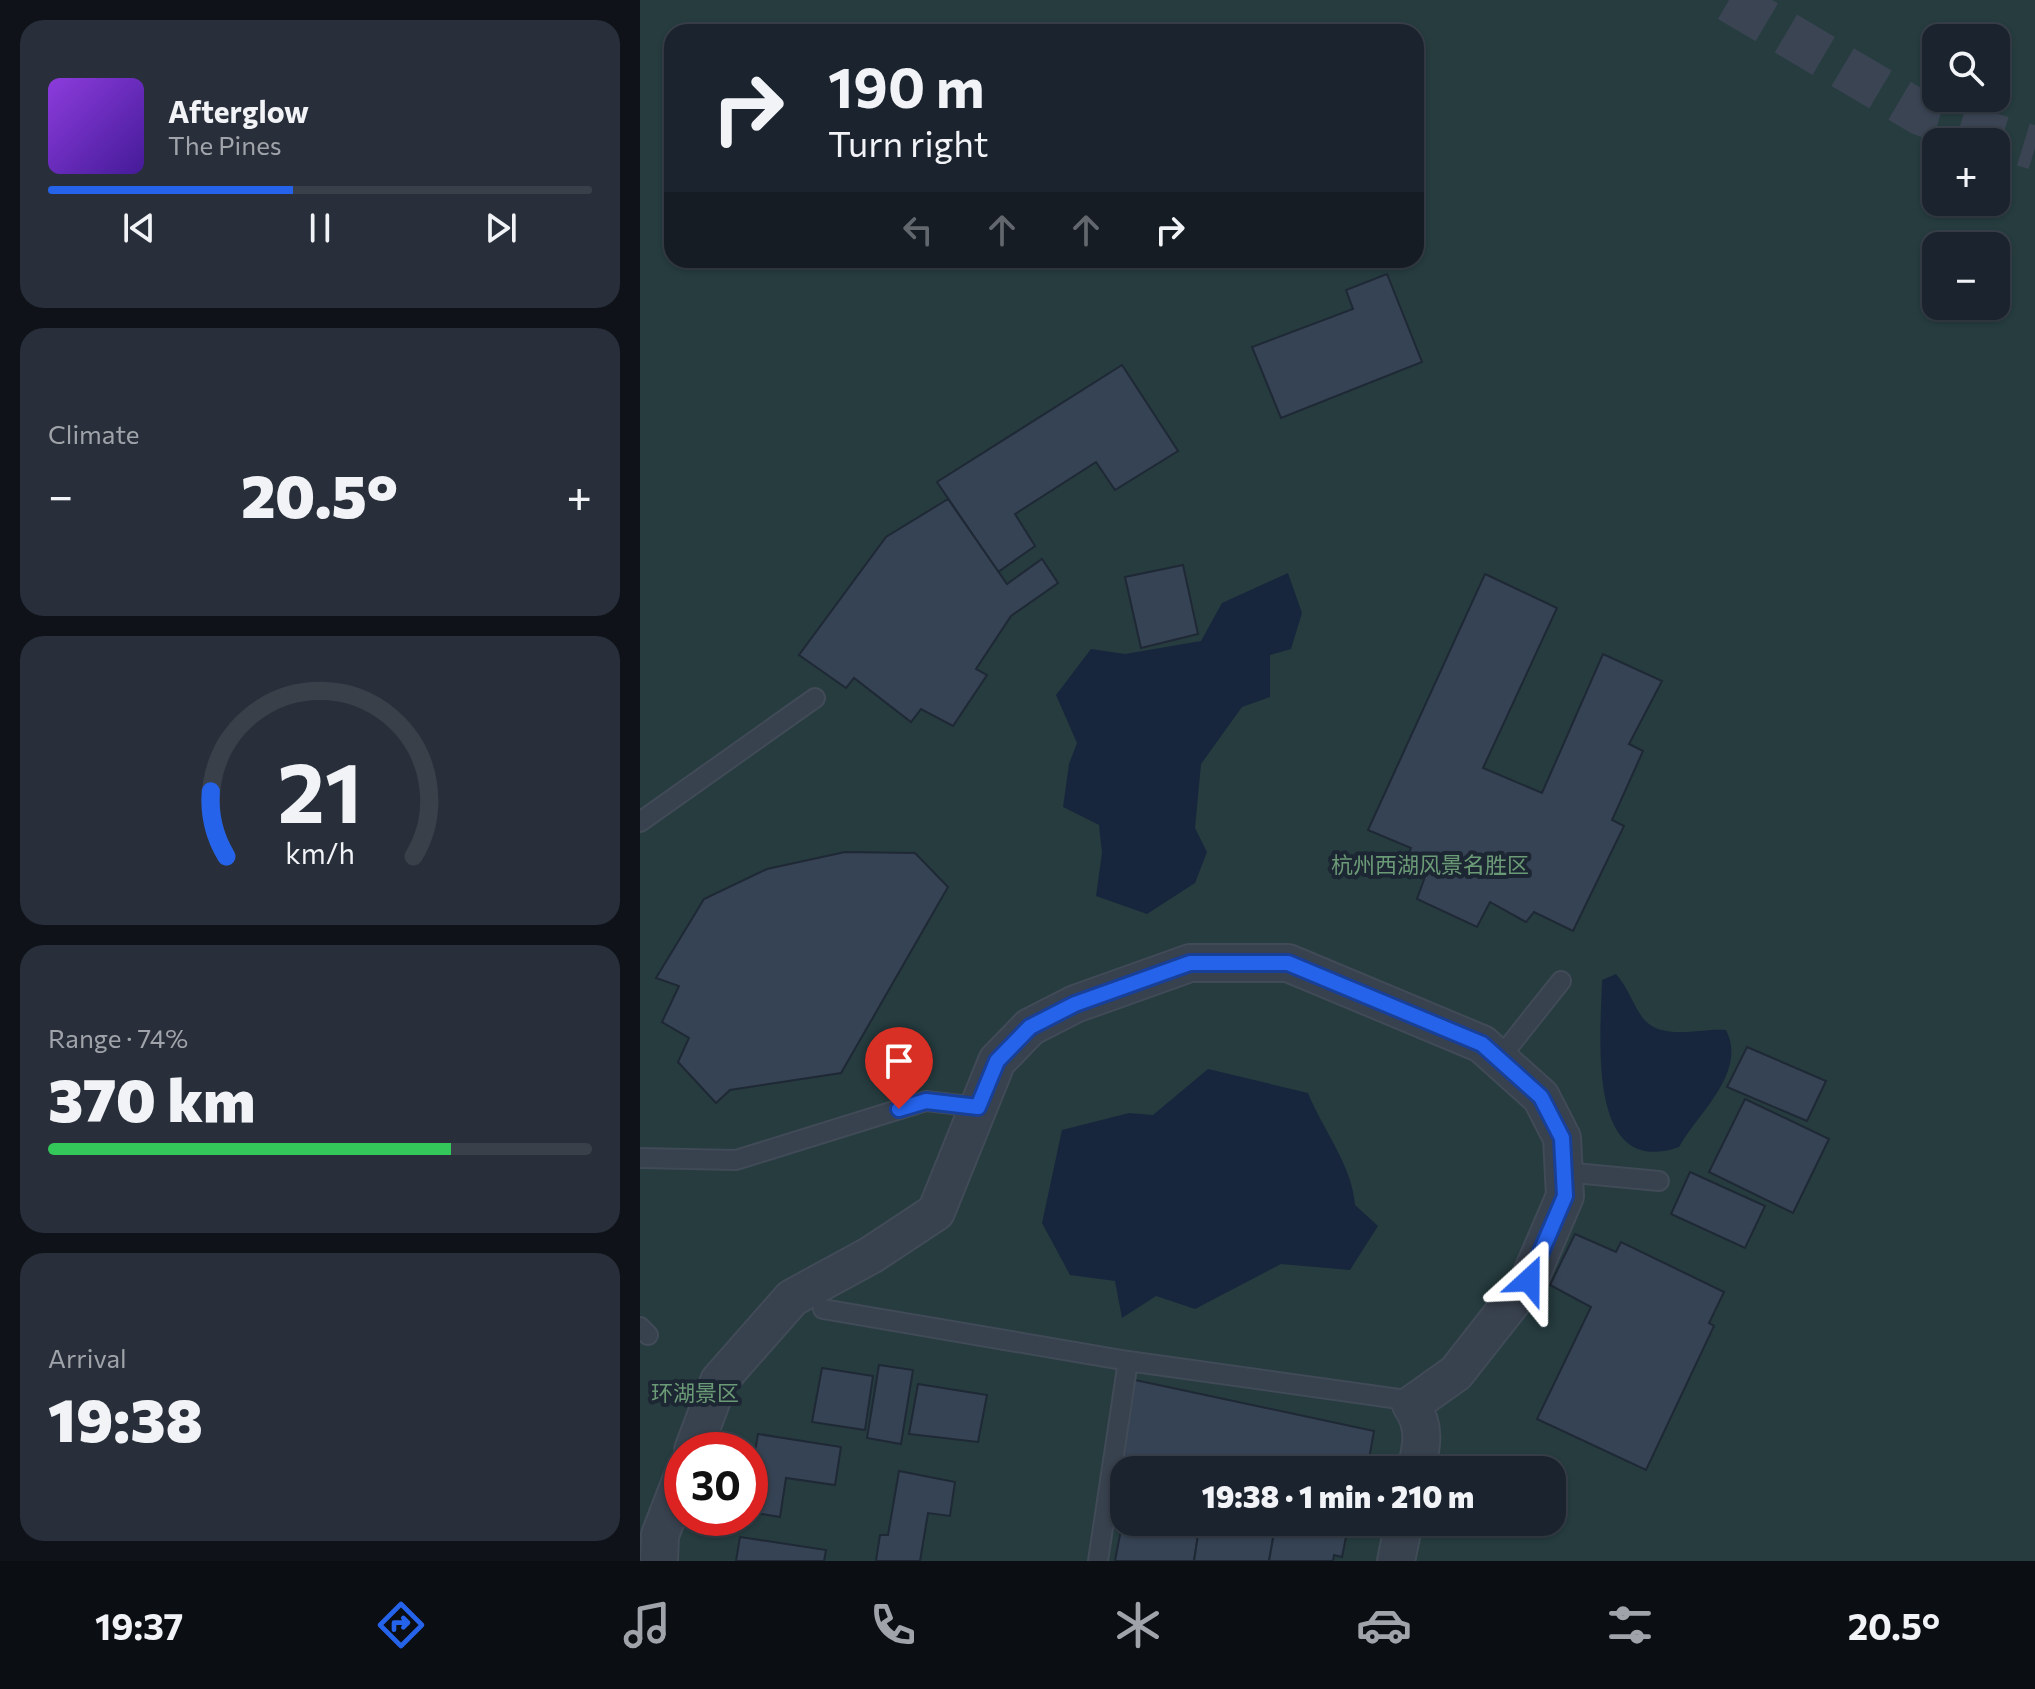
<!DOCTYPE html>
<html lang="en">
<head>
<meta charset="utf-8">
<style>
	:root { --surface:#1b232e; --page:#282f3a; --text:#f1f3f6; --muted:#a0a4aa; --line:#39404a; --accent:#2563eb }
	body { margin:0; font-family:Commissioner,"Noto Sans SC",sans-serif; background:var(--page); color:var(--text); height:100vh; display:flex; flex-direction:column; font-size:30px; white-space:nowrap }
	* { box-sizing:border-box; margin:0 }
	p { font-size:26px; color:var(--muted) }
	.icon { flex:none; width:44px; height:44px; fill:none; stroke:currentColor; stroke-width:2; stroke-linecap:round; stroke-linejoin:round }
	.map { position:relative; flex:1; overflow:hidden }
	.drawer { display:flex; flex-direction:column; gap:20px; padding:20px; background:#0f1319; width:640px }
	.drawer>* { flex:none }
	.guide { position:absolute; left:24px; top:24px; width:760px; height:244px; border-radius:24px; box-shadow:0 2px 6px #0004,0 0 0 2px var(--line); background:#1b232e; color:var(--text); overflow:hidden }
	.buttons { position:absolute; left:1282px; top:24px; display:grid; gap:16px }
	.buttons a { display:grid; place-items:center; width:88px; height:88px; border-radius:16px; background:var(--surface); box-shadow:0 2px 6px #0004,0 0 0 2px var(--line); font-size:40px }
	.speed { position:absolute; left:24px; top:1432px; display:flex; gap:16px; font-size:40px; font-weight:700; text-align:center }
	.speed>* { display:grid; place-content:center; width:104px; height:104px; border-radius:50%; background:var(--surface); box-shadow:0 2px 6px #0004,0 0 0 2px var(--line); line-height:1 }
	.speed .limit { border:12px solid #d22; background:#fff; color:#111 }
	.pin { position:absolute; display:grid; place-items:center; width:68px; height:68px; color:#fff; margin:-82px -34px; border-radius:50% 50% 50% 0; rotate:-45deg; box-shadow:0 0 8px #0007 }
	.pin .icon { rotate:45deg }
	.me { position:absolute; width:88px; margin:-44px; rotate:24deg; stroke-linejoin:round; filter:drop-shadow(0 0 6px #0008) }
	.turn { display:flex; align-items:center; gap:28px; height:168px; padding:0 32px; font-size:36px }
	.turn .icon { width:104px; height:104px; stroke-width:2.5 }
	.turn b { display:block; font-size:56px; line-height:68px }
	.lanes { display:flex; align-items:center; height:76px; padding:0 32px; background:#0003; justify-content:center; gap:40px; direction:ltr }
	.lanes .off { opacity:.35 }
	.big { font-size:60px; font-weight:800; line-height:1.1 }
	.drawer .tile { flex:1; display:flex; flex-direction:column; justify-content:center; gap:12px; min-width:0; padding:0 28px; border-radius:24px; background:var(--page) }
	.drawer .dial { align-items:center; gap:0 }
	.dial svg { height:208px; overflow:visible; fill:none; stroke:var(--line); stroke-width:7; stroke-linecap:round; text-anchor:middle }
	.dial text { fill:var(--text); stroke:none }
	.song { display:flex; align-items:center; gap:24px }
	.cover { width:96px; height:96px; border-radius:12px; background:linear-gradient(135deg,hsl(270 70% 55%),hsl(260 70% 35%)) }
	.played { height:8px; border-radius:4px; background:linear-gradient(90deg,var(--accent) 45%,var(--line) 45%) }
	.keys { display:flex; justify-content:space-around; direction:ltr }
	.heat { display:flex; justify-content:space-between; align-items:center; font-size:44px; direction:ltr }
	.charge { height:12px; border-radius:6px; background:linear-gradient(90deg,#34c759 74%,var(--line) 0) }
	.trip { position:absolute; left:470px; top:1456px; width:456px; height:80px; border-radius:24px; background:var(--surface); box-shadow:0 2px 6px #0004,0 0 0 2px var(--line); font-weight:800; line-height:80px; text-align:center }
	.dock { display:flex; height:128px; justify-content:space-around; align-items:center; background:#0b0e12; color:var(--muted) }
	.dock .icon { width:56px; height:56px }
	.dock .selected { color:var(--accent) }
	.dock b { font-size:36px; color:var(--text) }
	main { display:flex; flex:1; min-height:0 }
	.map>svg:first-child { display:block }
</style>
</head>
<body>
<main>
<section class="drawer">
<div class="tile">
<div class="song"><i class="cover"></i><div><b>Afterglow</b><p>The Pines</p></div></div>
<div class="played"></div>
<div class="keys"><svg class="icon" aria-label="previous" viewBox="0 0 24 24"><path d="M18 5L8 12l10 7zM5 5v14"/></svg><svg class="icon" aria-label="pause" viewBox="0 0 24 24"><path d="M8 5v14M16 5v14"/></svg><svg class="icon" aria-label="next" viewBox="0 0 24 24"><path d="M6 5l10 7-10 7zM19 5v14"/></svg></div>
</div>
<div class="tile"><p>Climate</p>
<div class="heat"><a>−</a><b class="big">20.5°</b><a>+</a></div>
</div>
<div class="tile dial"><svg viewBox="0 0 100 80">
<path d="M14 69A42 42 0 1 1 86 69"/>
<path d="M14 69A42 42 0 0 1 8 44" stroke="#2563eb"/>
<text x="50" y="56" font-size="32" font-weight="700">21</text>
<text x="50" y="72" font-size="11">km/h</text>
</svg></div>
<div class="tile"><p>Range · 74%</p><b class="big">370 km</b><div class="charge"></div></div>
<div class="tile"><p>Arrival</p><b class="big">19:38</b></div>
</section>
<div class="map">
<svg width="1395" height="1561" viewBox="0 0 1395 1561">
	<rect width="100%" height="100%" fill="#242f3e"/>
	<!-- green -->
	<path fill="#263c3f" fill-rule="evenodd" d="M0,0H1395V1561H0ZM32,32H776V260H32ZM1296,38H1356V98H1296ZM1296,142H1356V202H1296ZM1296,246H1356V306H1296ZM42,1450H110V1518H42ZM484,1470H912V1522H484Z"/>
	<!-- water -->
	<g fill="#17263c">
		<path d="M648,573L662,613L651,649L630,655V697L602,707L561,764L555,828L567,852L555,883L507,914L456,896L462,853L459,825L423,807L429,764L437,743L416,695L451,649L485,654L561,641L582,603Z"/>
		<path d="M976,974C988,988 992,1002 1002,1017C1020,1042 1061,1028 1086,1030C1108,1072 1057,1114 1039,1147C945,1180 961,1034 962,980Z"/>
		<path d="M568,1069L668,1093C683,1130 712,1165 715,1205L738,1226L710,1270L641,1264L555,1309L516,1296L482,1318L475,1281L430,1275L402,1223L422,1130L489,1113L513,1115Z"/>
	</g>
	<!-- building -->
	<g fill="#364354" stroke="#1f2835" stroke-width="2">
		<path d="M747,274L782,362L641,418L612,347L713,309L706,290Z"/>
		<path d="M482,365L538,451L475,490L456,462L375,514L395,546L358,572L297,482Z"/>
		<path d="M308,499L367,584L402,559L418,583L371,616L336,669L347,675L313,726L281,709L271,722L214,678L206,688L159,655L246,537Z"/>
		<path d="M543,565L558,634L501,648L485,577Z"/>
		<path d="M845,574L917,608L843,768L902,793L963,654L1022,681L989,744L1003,751L972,820L984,826L933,931L894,912L886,922L850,902L837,927L777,899L786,874L764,864L771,848L728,830Z"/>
		<path d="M205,852L275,853L308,887L201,1073L90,1090L76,1103L38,1062L49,1038L22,1022L39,986L16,978L64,899L127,869Z"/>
		<path d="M1107,1047L1186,1081L1167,1121L1087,1087Z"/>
		<path d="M1105,1099L1189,1139L1153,1213L1069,1172Z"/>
		<path d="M1050,1172L1125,1206L1105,1248L1031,1214Z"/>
		<path d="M935,1234L976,1252L981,1242L1084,1292L1069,1323L1074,1326L1006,1470L897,1419L951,1307L910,1285Z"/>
		<path d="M239,1365L273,1370L261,1444L227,1438Z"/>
		<path d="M182,1368L233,1376L225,1430L172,1422Z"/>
		<path d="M495,1380L734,1431L727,1470H492L494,1463L477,1459Z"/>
		<path d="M278,1384L347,1395L338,1442L269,1434Z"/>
		<path d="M118,1434L201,1447L195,1485L146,1478L140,1517L110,1512V1481Z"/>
		<path d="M259,1471L315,1482L310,1516L288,1513L280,1561H236L240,1535H248Z"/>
		<path d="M484,1514V1522H560L554,1561H475Z"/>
		<path d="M560,1522H636L629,1561H554Z"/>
		<path d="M636,1522H709L702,1557L694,1555L693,1561H629Z"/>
		<path d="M100,1537L186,1550L184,1561H96Z"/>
	</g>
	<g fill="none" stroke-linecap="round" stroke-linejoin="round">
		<!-- secondary-tunnel -->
		<path stroke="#3a4453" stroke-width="44" stroke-dasharray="44 22" stroke-linecap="butt" d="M1089,0L1282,114L1395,148"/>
		<!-- service casing -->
		<g stroke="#414a57" stroke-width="22">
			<g id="service">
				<path d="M0,822L175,698"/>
				<path d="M859,1059L921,981"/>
				<path d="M0,1158L96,1160L286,1101L338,1107"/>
				<path d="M924,1172L1019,1181"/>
				<path d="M183,1309L488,1361L759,1399L771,1405"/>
				<path d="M0,1327L8,1335"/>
				<path d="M458,1561L488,1361"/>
			</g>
		</g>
		<!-- minor casing -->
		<g stroke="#414a57" stroke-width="40">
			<g id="minor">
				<path d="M53,1450L79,1381L152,1298L231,1255L296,1212L357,1061L390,1027L435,1004L550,963H648L842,1044L901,1097L922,1138L925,1196L889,1280L816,1373L771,1405C786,1426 782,1446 776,1470"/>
				<path d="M19,1561L20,1535L42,1478"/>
				<path d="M756,1561L764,1522"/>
			</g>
		</g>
		<!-- service -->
		<use href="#service" stroke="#38414e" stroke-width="18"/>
		<!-- minor -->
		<use href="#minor" stroke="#38414e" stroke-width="36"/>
	</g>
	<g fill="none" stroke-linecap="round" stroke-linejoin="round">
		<!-- route casing -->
		<g stroke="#184099" stroke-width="20">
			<path id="route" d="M259,1109L286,1101L338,1107L357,1061L390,1027L435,1004L550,963H648L842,1044L901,1097L922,1138L925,1196L889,1280"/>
		</g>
		<!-- route -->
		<use href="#route" stroke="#2563eb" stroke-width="14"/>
	</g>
	<g text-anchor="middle" stroke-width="8" stroke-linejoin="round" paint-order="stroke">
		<!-- park labels -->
		<g font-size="22" fill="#6b9a76" stroke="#1d2633">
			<text x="790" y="873">杭州西湖风景名胜区</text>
			<text x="55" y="1401">环湖景区</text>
		</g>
	</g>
</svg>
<div class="buttons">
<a><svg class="icon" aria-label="search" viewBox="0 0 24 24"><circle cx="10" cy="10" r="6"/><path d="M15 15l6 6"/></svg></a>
<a>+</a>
<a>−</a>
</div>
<div class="speed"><div class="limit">30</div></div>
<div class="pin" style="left:259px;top:1109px;background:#d93025"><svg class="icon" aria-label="arrive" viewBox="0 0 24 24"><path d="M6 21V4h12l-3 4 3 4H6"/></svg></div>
<svg class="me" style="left:889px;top:1280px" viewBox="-20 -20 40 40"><path d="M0-17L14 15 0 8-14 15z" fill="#2563eb" stroke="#fff" stroke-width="4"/></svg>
<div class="trip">19:38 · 1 min · 210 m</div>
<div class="guide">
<div class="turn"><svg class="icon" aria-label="right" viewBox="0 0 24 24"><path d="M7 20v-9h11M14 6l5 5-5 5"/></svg><div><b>190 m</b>Turn right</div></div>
<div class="lanes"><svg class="icon off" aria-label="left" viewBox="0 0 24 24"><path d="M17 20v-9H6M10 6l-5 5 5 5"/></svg><svg class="icon off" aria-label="ahead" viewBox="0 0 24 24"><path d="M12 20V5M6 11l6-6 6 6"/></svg><svg class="icon off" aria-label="ahead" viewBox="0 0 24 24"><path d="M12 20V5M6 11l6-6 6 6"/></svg><svg class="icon" aria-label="right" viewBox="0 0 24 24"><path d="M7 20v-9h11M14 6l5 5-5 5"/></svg></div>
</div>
</div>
</main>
<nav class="dock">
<b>19:37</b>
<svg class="icon selected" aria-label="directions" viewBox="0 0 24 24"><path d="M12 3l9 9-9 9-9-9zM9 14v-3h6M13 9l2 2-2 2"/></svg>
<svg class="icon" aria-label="music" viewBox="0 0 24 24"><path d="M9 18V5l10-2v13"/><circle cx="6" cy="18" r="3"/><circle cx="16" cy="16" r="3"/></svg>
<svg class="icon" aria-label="phone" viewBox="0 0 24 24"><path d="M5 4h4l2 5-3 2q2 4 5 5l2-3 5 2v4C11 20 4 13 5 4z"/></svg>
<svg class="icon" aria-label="climate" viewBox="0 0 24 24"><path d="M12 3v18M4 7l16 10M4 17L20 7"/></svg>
<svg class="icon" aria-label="car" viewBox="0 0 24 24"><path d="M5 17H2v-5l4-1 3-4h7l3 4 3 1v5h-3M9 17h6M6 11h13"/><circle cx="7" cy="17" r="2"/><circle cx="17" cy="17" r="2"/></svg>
<svg class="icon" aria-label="filters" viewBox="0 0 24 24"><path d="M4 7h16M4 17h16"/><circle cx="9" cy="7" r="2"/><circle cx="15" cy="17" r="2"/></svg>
<b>20.5°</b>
</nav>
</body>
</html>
